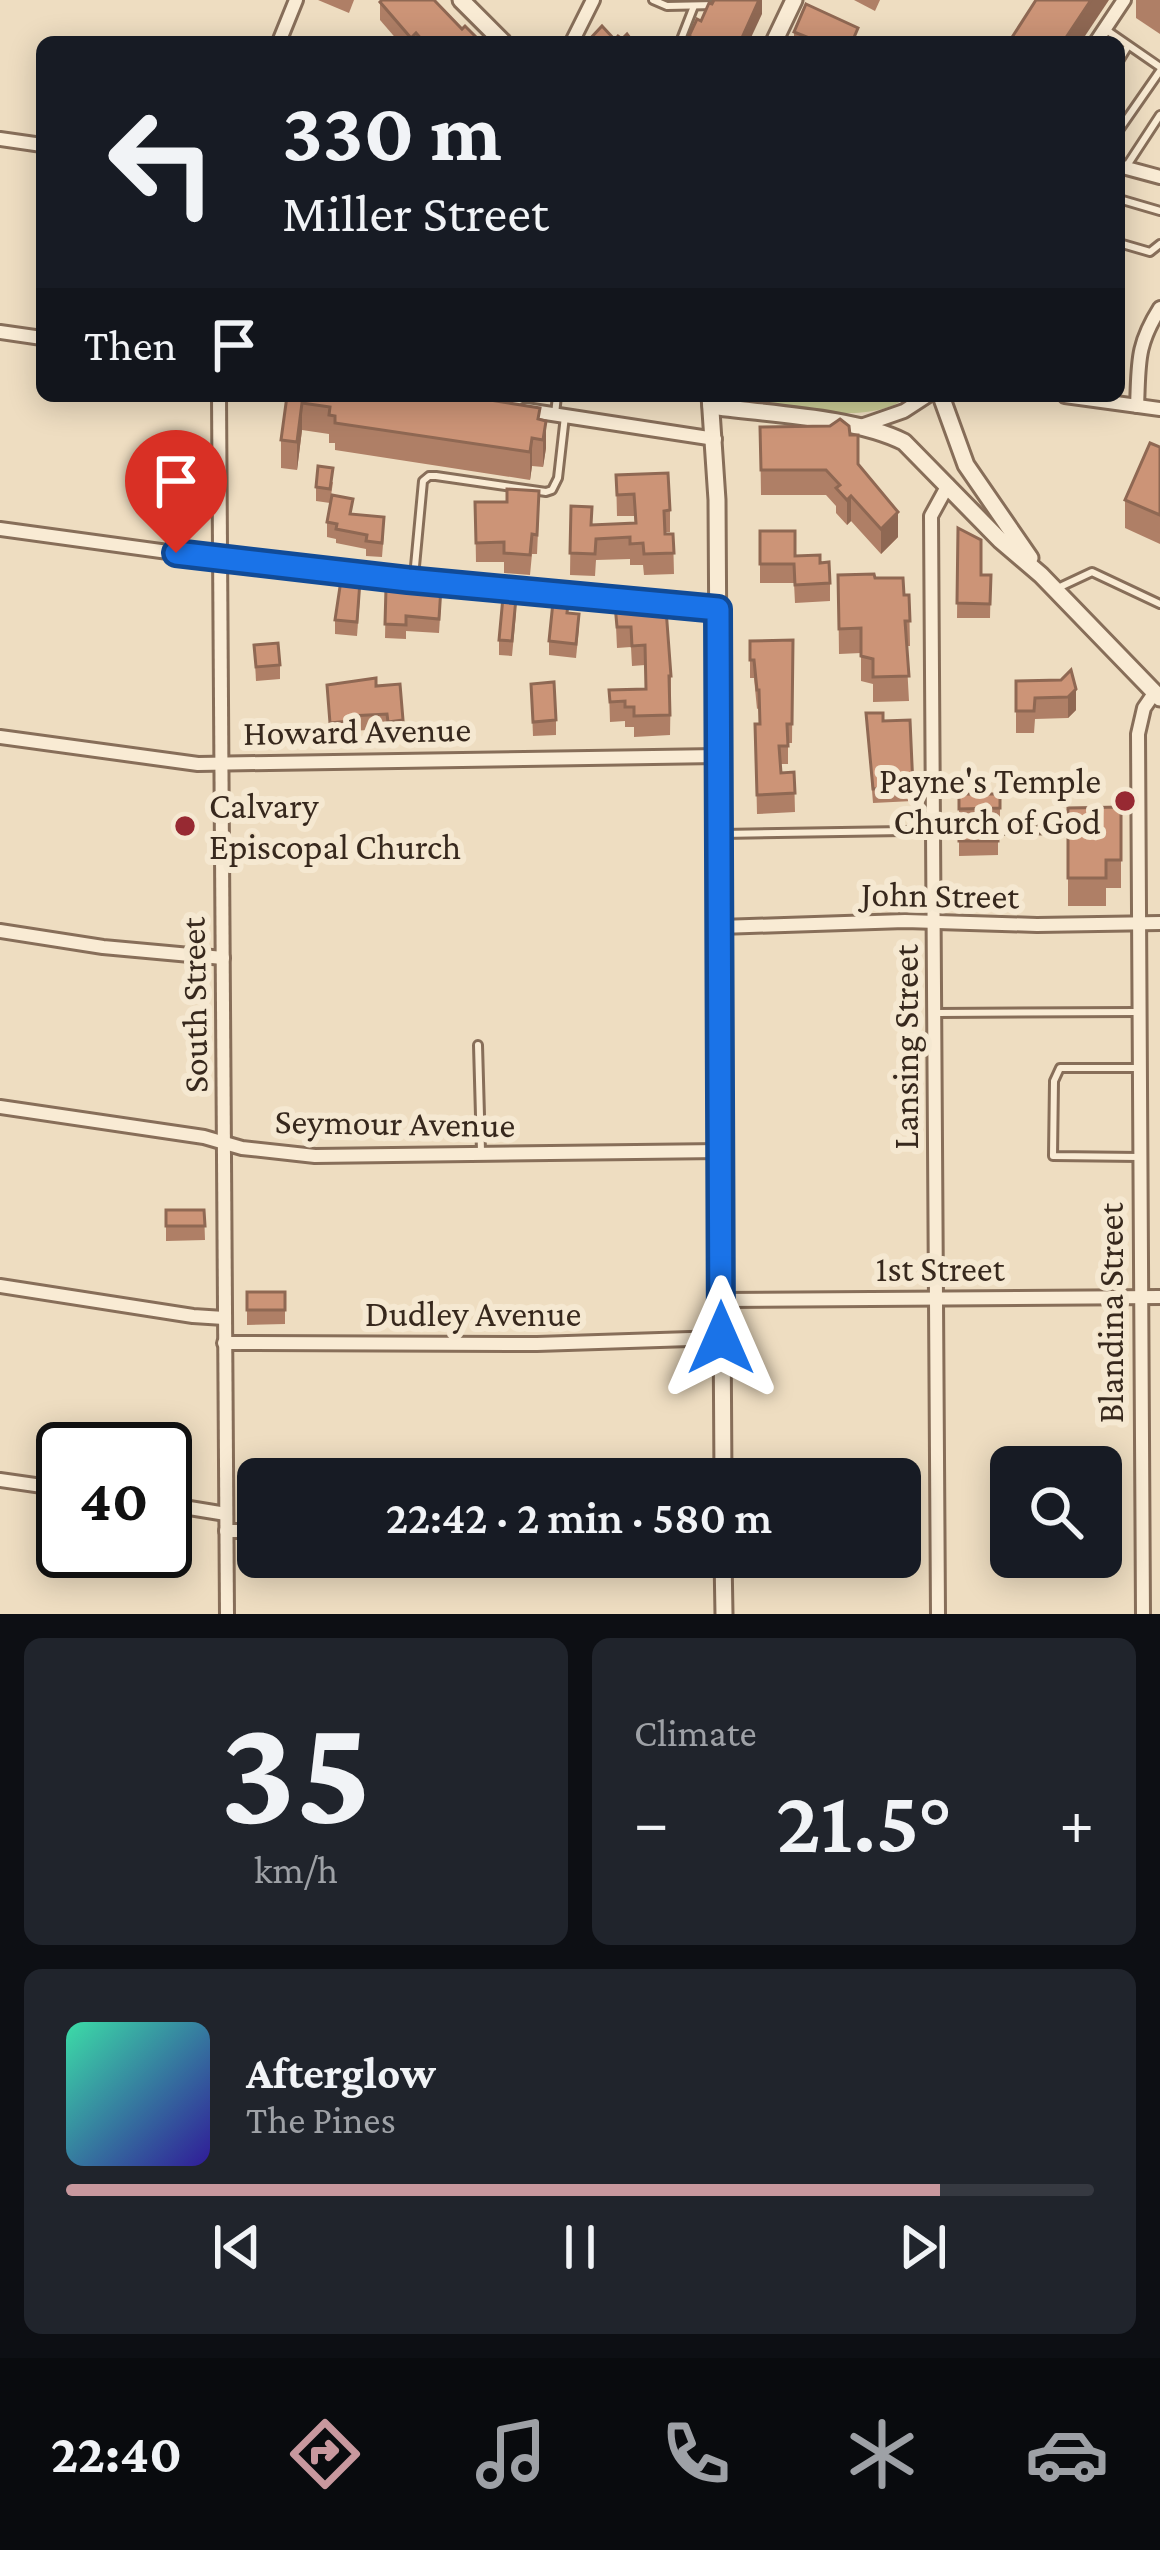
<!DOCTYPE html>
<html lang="en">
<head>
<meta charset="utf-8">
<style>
	:root { --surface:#171b24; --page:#20242c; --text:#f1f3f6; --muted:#9ea1a6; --line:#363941; --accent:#c8989e }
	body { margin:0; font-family:"Crimson Pro",serif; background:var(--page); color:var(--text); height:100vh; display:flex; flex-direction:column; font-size:45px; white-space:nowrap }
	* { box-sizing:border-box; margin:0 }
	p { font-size:39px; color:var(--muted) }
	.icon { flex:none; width:66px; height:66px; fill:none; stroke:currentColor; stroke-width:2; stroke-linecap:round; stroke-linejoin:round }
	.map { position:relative; height:1614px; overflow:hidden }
	.side { display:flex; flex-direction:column; gap:24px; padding:24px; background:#0d0f14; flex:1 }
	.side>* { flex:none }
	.top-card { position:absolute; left:36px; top:36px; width:1089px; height:366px; border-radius:18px; box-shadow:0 6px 30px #0003; background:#171b24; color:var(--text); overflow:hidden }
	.buttons { position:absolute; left:990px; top:1446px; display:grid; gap:24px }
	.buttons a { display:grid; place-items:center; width:132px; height:132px; border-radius:18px; background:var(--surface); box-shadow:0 6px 30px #0003; font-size:60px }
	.speed { position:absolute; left:36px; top:1422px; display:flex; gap:24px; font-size:60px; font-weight:700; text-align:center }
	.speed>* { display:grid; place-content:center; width:156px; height:156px; border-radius:50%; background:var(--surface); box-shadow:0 6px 30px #0003; line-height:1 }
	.speed .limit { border:6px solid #111; border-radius:18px; background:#fff; color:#111 }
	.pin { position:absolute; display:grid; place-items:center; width:102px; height:102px; color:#fff; margin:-123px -51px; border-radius:50% 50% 50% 0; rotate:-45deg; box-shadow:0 0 12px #0007 }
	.pin .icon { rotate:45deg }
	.me { position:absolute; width:132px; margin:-66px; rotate:0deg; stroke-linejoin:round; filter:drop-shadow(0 0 9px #0008) }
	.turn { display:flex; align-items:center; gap:42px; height:252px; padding:0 48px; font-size:54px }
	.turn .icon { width:156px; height:156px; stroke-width:2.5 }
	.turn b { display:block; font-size:84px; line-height:102px }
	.then { display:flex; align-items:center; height:114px; padding:0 48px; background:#0003; gap:24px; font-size:45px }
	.big { font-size:90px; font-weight:600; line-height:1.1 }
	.side .widget { flex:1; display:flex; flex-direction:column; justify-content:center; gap:18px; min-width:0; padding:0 42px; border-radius:18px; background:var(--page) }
	.side .dial { align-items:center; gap:0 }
	.dial b { font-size:156px; line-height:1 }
	.song { display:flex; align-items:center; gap:36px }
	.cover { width:144px; height:144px; border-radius:18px; background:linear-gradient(135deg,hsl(160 70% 55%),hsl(250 70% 35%)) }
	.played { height:12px; border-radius:6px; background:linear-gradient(90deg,var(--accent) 85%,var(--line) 85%) }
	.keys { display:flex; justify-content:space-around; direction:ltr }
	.heat { display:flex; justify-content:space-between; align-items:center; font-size:66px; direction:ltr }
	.side .tiles { flex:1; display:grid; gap:24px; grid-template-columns:1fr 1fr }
	.widget:last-child { grid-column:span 2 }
	.trip { position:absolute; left:237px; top:1458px; width:684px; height:120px; border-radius:18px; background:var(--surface); box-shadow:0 6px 30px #0003; font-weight:600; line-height:120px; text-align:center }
	.dock { display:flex; height:192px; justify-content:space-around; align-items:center; background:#090b0e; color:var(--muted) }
	.dock .icon { width:84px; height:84px }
	.dock .selected { color:var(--accent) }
	.dock b { font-size:54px; color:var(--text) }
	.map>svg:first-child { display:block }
</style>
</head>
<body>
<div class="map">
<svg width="1160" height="1614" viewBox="0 0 1160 1614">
	<rect width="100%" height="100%" fill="#eeddc1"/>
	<!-- green -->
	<path fill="#cacc95" d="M729,396H907C874,429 773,405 730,400Z"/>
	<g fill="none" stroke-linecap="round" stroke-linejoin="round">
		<!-- service casing -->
		<g stroke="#876e59" stroke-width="12">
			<g id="service">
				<path d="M653,0L667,6L715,5"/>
				<path d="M1105,29L1160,67"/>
				<path d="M680,42L694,6"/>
				<path d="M1119,61L1128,46"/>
				<path d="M1119,130L1160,71"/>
				<path d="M1126,167L1160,115"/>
				<path d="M1119,199L1160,211"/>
				<path d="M1119,243L1150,252L1160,244"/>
				<path d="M555,414L557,396"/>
				<path d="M414,577L423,481L429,476H436L546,492L552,490L558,478L565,416"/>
				<path d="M1060,587L1092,572L1160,604"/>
				<path d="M992,830L1075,829"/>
				<path d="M722,834L967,830"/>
				<path d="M937,1013L1137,1012"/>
				<path d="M478,1045L481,1151"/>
				<path d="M1138,1068H1060L1054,1081L1053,1156L1139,1157"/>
			</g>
		</g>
		<!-- minor casing -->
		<g stroke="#876e59" stroke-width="18">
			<g id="minor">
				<path d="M279,42L296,0"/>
				<path d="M572,42L593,0"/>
				<path d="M1096,42L1124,0"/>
				<path d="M0,139L42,145"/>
				<path d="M1119,166L1160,177"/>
				<path d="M0,332L42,338"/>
				<path d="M219,396L227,1614"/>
				<path d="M1065,396L1160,409"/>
				<path d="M1137,406C1139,363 1136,346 1160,308"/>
				<path d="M526,410L715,439"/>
				<path d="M861,426L904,411L927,396"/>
				<path d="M0,529L219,559L408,580L718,609"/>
				<path d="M0,737L198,764L718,756"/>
				<path d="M720,927L905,921L1037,925L1160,923"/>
				<path d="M0,931L103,947L223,958"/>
				<path d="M0,1107L204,1137L242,1148L315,1156L721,1151"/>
				<path d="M0,1286L193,1316L224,1318"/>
				<path d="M721,1300L1160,1297"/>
				<path d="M224,1343L537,1344L721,1338"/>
				<path d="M0,1480L63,1489"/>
				<path d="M165,1504L226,1514"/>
				<path d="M226,1531H258"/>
				<path d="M938,1614L931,516L948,485"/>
				<path d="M1143,1614L1138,734L1144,708L1155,692"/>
			</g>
		</g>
		<!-- tertiary casing -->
		<g stroke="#876e59" stroke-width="21">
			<g id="tertiary">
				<path d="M461,0L503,42"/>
				<path d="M774,42L794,0"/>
				<path d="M710,396L717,500L723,1479"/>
				<path d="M941,396L966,465L1030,558"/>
				<path d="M711,406C767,414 855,417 904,442L1000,540L1041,575L1160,698"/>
				<path d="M723,1557L724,1614"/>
			</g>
		</g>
		<!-- service -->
		<use href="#service" stroke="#f9ebd4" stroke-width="6"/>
		<!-- minor -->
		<use href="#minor" stroke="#f9ebd4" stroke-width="12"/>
		<!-- tertiary -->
		<use href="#tertiary" stroke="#f9ebd4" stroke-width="15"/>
	</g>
	<!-- wall -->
	<g fill="#af7f66">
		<path d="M318,0H354L349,13Z"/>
		<path d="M854,0H880L875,11Z"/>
		<path d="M1136,0H1160V34L1136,18Z"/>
		<path d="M380,2L477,42H399L380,20Z"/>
		<path d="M794,32L858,42H794Z"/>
		<path d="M287,396L540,420L546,448L543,467L532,466L530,480L335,450V443H329V434L302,430L297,470L281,468V440Z"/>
		<path d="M760,427L850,435L858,464L898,537L881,554L851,521L847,525L836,513V506L826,495H761Z"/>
		<path d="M1160,447V544L1125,528V500Z"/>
		<path d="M616,475L670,510V532H665V534H673L674,574L644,575L643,565H630V559L596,560L595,576L570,575L571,506L592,525L635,523L634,516H617Z"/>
		<path d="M333,482L330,503L316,501V487Z"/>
		<path d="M475,502H507L539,510L537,554H532L530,575L504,573V562H476Z"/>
		<path d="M353,514L384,532L382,557L366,556V549L336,543V539L327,537V522Z"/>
		<path d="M958,528L981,575H991L990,618H957Z"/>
		<path d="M760,531L795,556L820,563L830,583V601L795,603L794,583H760Z"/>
		<path d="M838,575L875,578L904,595H909L910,646H906L909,701L873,702V684L861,681V653L839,654Z"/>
		<path d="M386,588L441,602L439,633L406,631V639L385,638Z"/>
		<path d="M360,596L357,636L335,634V620Z"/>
		<path d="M615,605L637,611L671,676L670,735L634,737V727H625V721L610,722L609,690L645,689V665L632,666L631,647L617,648Z"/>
		<path d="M516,613L512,656L499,655V640Z"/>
		<path d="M568,613L579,628L576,658L549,655V641Z"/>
		<path d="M793,640L792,743H788V764H780L781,773L794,772L795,812L757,814L755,724H760L759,708L757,709L754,678H750V641Z"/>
		<path d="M254,645L280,665V679L256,681Z"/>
		<path d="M1061,680L1076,710L1068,718L1035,719L1034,733H1016V681Z"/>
		<path d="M531,684L556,720V735L533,736Z"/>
		<path d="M327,685L376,686L403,720V734L388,736L387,729L350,731V735L330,737Z"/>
		<path d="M866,713L883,721L910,720L913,801L873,803Z"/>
		<path d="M959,794H1000V822L959,823Z"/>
		<path d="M1121,807V888H1106V906H1068V808Z"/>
		<path d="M998,823V855L959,856V825Z"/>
		<path d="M166,1210H204L205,1240L166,1241Z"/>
		<path d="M247,1292H285V1324L247,1325Z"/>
	</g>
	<!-- shaded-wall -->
	<g fill="#8f6853">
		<path d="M759,0H762V14L749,42H740Z"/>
		<path d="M1091,0H1109L1081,42H1063Z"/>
		<path d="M302,403V430L297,470V442Z"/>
		<path d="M546,421V448L543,467V440Z"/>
		<path d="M532,438V466L530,480V452Z"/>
		<path d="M851,496V521L847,525V500Z"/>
		<path d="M898,512V537L881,554V529Z"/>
		<path d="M1076,689V710L1068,718V697Z"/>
	</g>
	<!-- building -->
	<g fill="#cc9477" stroke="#8f6853" stroke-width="3">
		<path d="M382,0H434L462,29L465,26L477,38L473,42H424L416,33L411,38L380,2Z"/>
		<path d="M714,0H759L740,42H691L693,38L689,36L697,19L701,21L709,3L712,4Z"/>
		<path d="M1036,0H1091L1063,42H1009Z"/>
		<path d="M806,4L858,28L852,42H819L794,32Z"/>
		<path d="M602,26L615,40L618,36L622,39L627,34L633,42H587Z"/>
		<path d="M287,396H465L540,408L538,419L546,421L543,440L532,438L530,452L335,423V416L329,415L330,407L302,403L297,442L281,440Z"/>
		<path d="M840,419L849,426L850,435H858V464L898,512L881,529L851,496L847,500L836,488L840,485L826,470H761L760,427L830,426Z"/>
		<path d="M1150,443L1160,447V515L1125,500Z"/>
		<path d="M318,466L333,468L330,489L316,487Z"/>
		<path d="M668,473L670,510L664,511L665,534H673L674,553L644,554L643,543L630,544V537L596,539L595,554L570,553L571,506L592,507L591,525L636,523L634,494L617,495L616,475Z"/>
		<path d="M507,489L539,491L537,535L532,534L530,555L504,553V542L476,543L475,502H507Z"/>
		<path d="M332,495L353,499L350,514L384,517L382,543L366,541L367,535L336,529L337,524L327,522Z"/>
		<path d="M958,528L981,540V575H991L990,604L957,603Z"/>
		<path d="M760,531H795V556L820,555V563L829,562L830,583L795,585L794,564H760Z"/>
		<path d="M874,574L875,578H903L904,595H909L910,621H905L909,676L873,677V659L861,656V628L839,629L838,575Z"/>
		<path d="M341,580L360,581L357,622L335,620Z"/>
		<path d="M398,584L441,587L439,619L406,616V625L385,624L386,588H398Z"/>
		<path d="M503,597L516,598L512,641L499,640Z"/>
		<path d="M553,602L568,604L567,613L579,614L576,644L549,641Z"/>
		<path d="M636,604L637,611L666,609L671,676H669L670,715L634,716V707H625V701L610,702L609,690L646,689L645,645L632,646L631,627H617L615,605Z"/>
		<path d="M793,640L792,724H787L788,746H779L781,773L794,772L795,793L757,795L755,724H760L759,690H757L754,660H750V641Z"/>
		<path d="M278,643L280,665L256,667L254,645Z"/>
		<path d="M1071,670L1076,689L1068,697L1035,698L1034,711H1016V681L1061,680Z"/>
		<path d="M376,678V686L400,684L403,720L388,722L387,714L350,716V721L330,723L327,685Z"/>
		<path d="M554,682L556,720L533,722L531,684Z"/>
		<path d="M866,713H883V721L910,720L913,787L873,789Z"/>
		<path d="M959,794H1000V808L959,809Z"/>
		<path d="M1121,807V860H1106V878H1068V808Z"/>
		<path d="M998,823V841H959V825Z"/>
		<path d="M166,1210H204L205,1226H166Z"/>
		<rect x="247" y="1292" width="38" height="18"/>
	</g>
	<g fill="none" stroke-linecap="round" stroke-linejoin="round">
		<!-- route casing -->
		<g stroke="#114b97" stroke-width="30">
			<path id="route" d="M176,553L408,580L718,609L721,1338"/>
		</g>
		<!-- route -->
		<use href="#route" stroke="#1a73e8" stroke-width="21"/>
	</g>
	<!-- markers -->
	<g fill="#972932" stroke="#f5e8d1" stroke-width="4.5">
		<circle cx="1125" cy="801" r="12"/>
		<circle cx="185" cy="826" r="12"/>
	</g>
	<g text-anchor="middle" stroke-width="12" stroke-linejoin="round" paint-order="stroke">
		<!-- street labels -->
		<g font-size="36" fill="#37281d" stroke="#f5e8d1">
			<text transform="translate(357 730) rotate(-1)" y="13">Howard Avenue</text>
			<text transform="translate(940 894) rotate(1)" y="13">John Street</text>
			<text transform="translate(193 1005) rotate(-91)" y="13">South Street</text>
			<text transform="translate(905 1047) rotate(-90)" y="13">Lansing Street</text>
			<text transform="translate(395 1122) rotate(1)" y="13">Seymour Avenue</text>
			<text x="940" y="1281">1st Street</text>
			<text x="473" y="1326">Dudley Avenue</text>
			<text transform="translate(1110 1313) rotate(-90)" y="13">Blandina Street</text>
		</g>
		<!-- poi labels -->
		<g font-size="36" fill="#37281d" stroke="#f5e8d1" text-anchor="end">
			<text x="1101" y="793">Payne's Temple<tspan x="1101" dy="41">Church of God</tspan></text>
			<text x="209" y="818" text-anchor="start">Calvary<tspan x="209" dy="41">Episcopal Church</tspan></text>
		</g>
	</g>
</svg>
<div class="buttons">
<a><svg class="icon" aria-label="search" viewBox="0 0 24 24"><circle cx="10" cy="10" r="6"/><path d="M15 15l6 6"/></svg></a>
</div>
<div class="speed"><div class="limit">40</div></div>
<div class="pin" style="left:176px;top:553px;background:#d93025"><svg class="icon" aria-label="arrive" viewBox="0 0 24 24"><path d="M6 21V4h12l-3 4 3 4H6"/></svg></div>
<svg class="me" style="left:721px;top:1338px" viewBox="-20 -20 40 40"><path d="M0-17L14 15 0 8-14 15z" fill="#1a73e8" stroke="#fff" stroke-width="4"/></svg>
<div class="trip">22:42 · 2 min · 580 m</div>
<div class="top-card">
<div class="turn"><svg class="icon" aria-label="left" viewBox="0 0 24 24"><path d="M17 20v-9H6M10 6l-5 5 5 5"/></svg><div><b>330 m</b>Miller Street</div></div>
<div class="then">Then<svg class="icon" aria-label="arrive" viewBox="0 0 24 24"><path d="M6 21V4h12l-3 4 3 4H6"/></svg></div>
</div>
</div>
<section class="side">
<div class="tiles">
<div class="widget dial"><b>35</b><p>km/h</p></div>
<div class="widget"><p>Climate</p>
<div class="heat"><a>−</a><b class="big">21.5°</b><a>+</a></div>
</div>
<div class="widget">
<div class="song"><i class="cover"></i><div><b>Afterglow</b><p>The Pines</p></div></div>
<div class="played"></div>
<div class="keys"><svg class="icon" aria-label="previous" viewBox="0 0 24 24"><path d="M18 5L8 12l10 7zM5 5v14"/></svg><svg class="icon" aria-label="pause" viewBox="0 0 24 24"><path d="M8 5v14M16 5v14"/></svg><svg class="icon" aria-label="next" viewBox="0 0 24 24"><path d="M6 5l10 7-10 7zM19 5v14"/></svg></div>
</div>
</div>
</section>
<nav class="dock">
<b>22:40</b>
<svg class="icon selected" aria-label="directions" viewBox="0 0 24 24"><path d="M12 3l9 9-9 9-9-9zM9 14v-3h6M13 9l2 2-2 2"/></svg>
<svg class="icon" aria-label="music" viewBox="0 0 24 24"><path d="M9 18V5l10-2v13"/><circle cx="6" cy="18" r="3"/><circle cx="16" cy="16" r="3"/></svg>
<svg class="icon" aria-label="phone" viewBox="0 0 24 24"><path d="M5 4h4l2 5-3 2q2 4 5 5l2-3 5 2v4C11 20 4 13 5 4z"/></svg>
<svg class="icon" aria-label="climate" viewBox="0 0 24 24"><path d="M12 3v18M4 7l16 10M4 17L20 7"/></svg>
<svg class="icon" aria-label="car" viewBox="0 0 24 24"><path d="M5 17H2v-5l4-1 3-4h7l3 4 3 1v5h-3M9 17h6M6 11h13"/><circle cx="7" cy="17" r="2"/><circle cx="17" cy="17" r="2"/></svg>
</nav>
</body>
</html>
